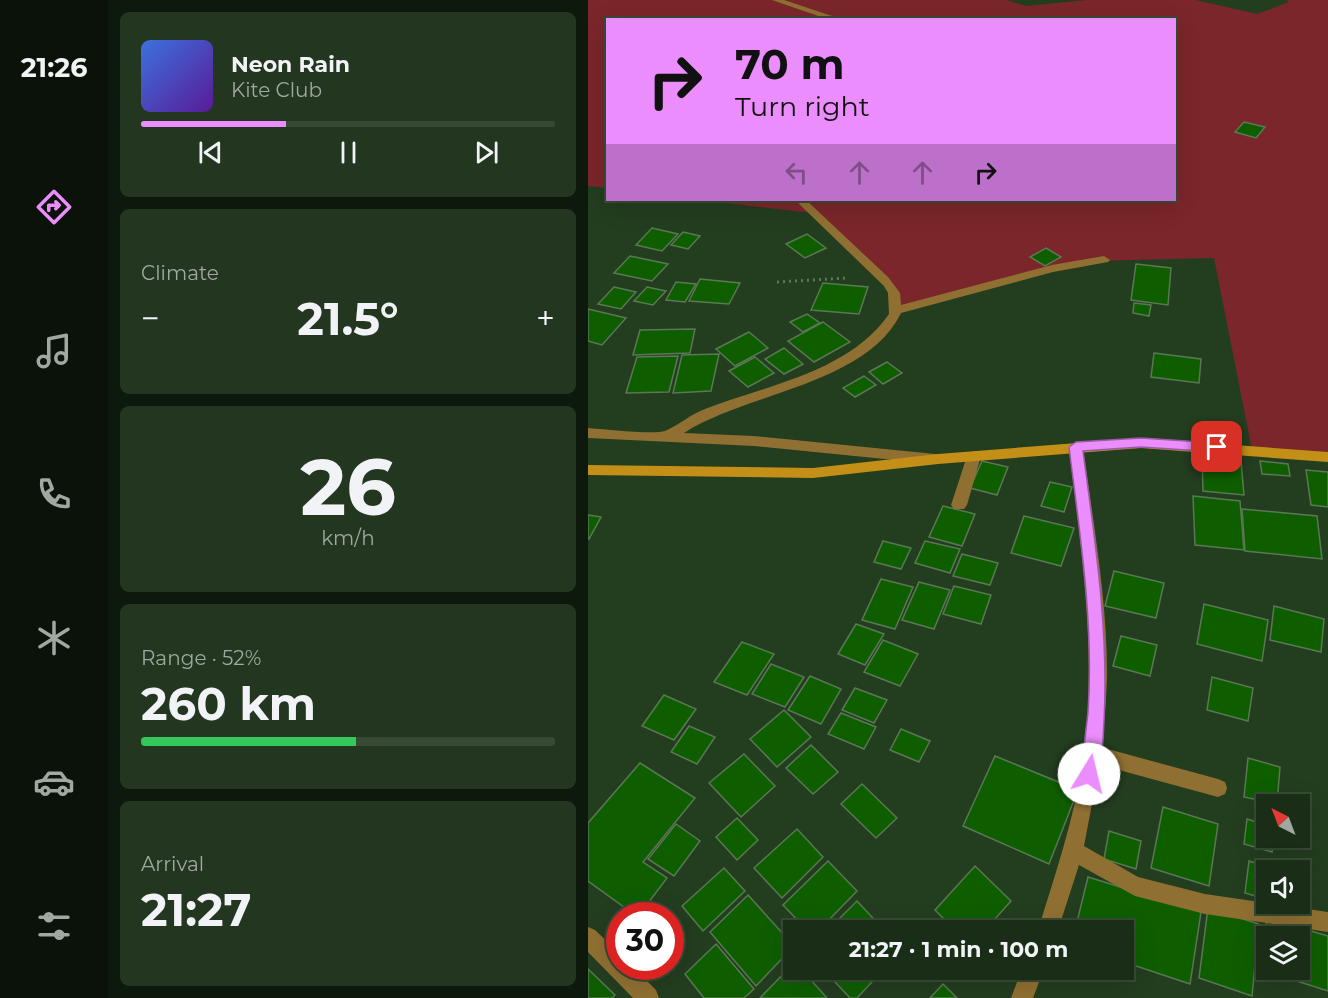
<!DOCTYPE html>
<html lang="en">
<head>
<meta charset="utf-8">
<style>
	:root { --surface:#1a2e17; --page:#233620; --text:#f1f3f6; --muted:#9fa8a1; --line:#384a36; --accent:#eb8dfc }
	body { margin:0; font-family:Montserrat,sans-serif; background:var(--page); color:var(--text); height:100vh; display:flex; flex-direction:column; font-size:22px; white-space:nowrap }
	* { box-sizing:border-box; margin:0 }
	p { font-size:20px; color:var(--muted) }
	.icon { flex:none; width:33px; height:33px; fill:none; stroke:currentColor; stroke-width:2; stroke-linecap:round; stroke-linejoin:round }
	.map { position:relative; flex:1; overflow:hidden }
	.side { display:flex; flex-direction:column; gap:12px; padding:12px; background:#0e190d; width:480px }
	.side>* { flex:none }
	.top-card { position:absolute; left:18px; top:18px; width:570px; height:183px; border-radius:0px; box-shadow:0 6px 24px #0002,0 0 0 2px var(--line); background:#eb8dfc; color:#111; overflow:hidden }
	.needle { width:39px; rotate:318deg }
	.buttons { position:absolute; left:668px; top:794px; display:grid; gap:12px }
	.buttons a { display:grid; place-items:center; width:54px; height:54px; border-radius:0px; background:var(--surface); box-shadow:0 6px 24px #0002,0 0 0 2px var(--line); font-size:30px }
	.speed { position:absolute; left:18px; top:902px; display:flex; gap:12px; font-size:30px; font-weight:700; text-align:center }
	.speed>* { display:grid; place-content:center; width:78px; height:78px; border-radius:50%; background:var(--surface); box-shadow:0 6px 24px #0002,0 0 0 2px var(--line); line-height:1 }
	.speed .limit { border:9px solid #d22; background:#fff; color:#111 }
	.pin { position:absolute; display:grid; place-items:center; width:51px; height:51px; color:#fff; margin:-26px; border-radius:12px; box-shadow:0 3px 9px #0006 }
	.me { position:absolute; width:66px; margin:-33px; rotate:9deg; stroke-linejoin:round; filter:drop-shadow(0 0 4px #0008) }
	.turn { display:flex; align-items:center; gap:21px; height:126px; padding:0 30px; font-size:27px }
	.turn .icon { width:78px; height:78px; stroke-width:2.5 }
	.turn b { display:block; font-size:42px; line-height:51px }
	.lanes { display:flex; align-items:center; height:57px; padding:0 30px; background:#0003; justify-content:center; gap:30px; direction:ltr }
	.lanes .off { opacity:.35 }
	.big { font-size:45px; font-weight:700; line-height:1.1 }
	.side .tile { flex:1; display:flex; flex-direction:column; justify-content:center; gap:9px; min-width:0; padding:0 21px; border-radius:9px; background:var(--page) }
	.side .dial { align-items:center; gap:0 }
	.dial b { font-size:78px; line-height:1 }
	.song { display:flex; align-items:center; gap:18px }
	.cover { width:72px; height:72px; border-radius:9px; background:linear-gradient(135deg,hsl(220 70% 55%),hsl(270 70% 35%)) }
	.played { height:6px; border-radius:3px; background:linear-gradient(90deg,var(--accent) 35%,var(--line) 35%) }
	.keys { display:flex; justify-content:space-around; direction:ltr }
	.heat { display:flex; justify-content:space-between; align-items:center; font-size:33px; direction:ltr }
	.charge { height:9px; border-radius:4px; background:linear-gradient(90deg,#34c759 52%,var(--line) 0) }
	.trip { position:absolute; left:195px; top:920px; width:351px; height:60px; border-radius:0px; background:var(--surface); box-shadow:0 6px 24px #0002,0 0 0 2px var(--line); font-weight:700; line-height:60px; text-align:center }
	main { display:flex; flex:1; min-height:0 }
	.tabs { display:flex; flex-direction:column; width:108px; justify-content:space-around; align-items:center; background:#0a1209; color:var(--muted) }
	.tabs .icon { width:42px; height:42px }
	.tabs .current { color:var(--accent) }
	.tabs b { font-size:27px; color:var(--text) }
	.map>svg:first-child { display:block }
</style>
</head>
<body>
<main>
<nav class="tabs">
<b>21:26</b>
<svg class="icon current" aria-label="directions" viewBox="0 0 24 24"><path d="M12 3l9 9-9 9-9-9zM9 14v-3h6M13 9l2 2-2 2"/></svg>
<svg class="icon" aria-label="music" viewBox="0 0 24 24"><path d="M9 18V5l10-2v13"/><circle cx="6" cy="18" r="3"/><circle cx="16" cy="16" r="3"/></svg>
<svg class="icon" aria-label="phone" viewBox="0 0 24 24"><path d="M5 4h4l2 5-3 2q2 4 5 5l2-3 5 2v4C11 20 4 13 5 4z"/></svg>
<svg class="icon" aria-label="climate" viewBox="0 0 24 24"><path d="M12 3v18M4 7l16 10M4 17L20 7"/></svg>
<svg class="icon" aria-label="car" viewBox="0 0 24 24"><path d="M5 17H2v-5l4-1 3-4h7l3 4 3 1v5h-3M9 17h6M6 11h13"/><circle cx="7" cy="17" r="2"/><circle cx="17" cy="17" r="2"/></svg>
<svg class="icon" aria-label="filters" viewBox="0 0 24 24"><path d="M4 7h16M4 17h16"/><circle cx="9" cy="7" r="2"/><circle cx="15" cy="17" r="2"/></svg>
</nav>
<section class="side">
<div class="tile">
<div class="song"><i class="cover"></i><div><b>Neon Rain</b><p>Kite Club</p></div></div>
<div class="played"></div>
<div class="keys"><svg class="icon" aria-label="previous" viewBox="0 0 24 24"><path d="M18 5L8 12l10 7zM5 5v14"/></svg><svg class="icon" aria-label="pause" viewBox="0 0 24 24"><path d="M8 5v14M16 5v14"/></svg><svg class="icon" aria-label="next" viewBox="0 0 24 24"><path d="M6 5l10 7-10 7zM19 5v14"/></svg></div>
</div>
<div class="tile"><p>Climate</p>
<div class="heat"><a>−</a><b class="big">21.5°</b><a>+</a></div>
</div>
<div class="tile dial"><b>26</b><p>km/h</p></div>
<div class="tile"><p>Range · 52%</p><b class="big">260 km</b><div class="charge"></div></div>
<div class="tile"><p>Arrival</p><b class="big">21:27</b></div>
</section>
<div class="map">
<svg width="740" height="998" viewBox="0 0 740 998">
	<rect width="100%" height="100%" fill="#233d1f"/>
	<!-- green -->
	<path fill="#7a262a" d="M0,0H418L438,6L499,0H608L669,14L701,2L698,0H740V460L664,450L626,258L505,261L309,310L306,293L224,213L111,200H586V20H20L19,188L0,186Z"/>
	<!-- building -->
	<g fill="#0e5e00" stroke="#5b7756" stroke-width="1.5" fill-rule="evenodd">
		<path d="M656,122L677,127L668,138L647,132Z"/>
		<path d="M64,228L90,234L74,251L48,245Z"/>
		<path d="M95,232L112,236L100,249L83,245Z"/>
		<path d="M219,234L238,248L217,258L198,244Z"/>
		<path d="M458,248L473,257L457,266L442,257Z"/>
		<path d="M42,256L80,264L64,281L26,273Z"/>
		<path d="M548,264L583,268L580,305L543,300Z"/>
		<path d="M112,279L152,283L141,304L101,301Z"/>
		<path d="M88,282L108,284L97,302L78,300Z"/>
		<path d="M235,283L280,287L271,314L223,310Z"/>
		<path d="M26,287L48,292L33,309L10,304Z"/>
		<path d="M59,287L78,291L65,305L46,301Z"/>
		<path d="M546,303L563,305L561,316L545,313Z"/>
		<path d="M0,309L38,318L14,345L0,341Z"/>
		<path d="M219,314L232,323L215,332L202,322Z"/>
		<path d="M235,322L262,342L226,362L200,341Z"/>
		<path d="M107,329L102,353L45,355L52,330Z"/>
		<path d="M161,332L180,348L147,366L128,349Z"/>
		<path d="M196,348L215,364L196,374L177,359Z"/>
		<path d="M566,353L613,359L611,383L563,377Z"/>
		<path d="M131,354L123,391L85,393L94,355Z"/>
		<path d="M90,356L81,392L38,393L49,357Z"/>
		<path d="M167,357L186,373L160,387L141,371Z"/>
		<path d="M299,362L314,373L295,384L281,372Z"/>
		<path d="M276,376L288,385L267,397L255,388Z"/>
		<path d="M614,458L653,461L656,495L615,491Z"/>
		<path d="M394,461L420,467L409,495L382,488Z"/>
		<path d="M672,461L700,464L702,476L674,474Z"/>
		<path d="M718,470L740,472V507L723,505Z"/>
		<path d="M462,482L484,487L476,512L453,506Z"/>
		<path d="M605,496L652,501L656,550L607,545Z"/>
		<path d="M355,506L387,514L374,546L341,537Z"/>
		<path d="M654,509L729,516L734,559L657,551Z"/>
		<path d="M0,515L13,517L1,539H0Z"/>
		<path d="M436,516L486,528L473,566L423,553Z"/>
		<path d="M295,541L323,548L313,569L286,562Z"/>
		<path d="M337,541L372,549L362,573L327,563Z"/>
		<path d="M374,554L410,563L402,585L365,576Z"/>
		<path d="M526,571L576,583L568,618L517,606Z"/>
		<path d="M293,579L325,587L307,629L274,620Z"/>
		<path d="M331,582L362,590L346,629L314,620Z"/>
		<path d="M366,586L403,595L393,624L355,614Z"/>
		<path d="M616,604L680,620L674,661L609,644Z"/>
		<path d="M686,606L736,619L733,652L682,640Z"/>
		<path d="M268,624L296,634L277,665L250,654Z"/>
		<path d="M533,636L569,645L562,676L525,666Z"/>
		<path d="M295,640L330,654L312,686L276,672Z"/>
		<path d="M154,642L186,654L159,695L126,682Z"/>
		<path d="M183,664L216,677L197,707L164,694Z"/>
		<path d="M222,676L253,689L233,724L200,710Z"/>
		<path d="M624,677L665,688L660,721L619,710Z"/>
		<path d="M267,688L299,700L286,723L254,710Z"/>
		<path d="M76,695L108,709L86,740L54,726Z"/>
		<path d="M196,710L223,737L189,767L162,739Z"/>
		<path d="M253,713L288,727L276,749L240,734Z"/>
		<path d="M101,726L127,737L109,764L83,752Z"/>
		<path d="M313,729L342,741L331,762L302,750Z"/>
		<path d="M223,745L250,772L225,794L198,768Z"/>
		<path d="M156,754L187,786L153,817L121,783Z"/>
		<path d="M407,756L490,790L461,864L375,826Z"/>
		<path d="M660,758L692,767L689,804L656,797Z"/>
		<path d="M52,763L107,798L55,862L79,878L51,915H47L0,881V823Z"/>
		<path d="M274,784L309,818L288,838L253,804Z"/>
		<path d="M575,807L630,824L621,886L563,868Z"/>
		<path d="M149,818L170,840L149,860L128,837Z"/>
		<path d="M659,819L678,825V837H686L684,852L656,844Z"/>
		<path d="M88,824L112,841L86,876L60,859Z"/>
		<path d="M209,829L235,857L194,898L166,868Z"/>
		<path d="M521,831L553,841L548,869L516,859Z"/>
		<path d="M240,861L269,891L231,930H219L195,905Z"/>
		<path d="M661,861L690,870H678V899L657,893Z"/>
		<path d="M387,866L423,901L397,930H367L347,910Z"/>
		<path d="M136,868L157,891L115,931L94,906Z"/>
		<path d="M500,877L613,912L602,984L536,962V930H487Z"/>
		<path d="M160,895L206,946L168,986L122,932Z"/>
		<path d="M269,901L296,930H240Z"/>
		<path d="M620,908L671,924L664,996L611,978Z"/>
		<path d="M679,918L740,936V991L674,970ZM678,936H711V969H678Z"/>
		<path d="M128,944L166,989L156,998H116L97,974Z"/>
		<path d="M206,963V969H213L239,998H172Z"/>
		<path d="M0,969L27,995L24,998H0Z"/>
		<path d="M235,969H296L269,998H262Z"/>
		<path d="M355,984L369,998H342Z"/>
	</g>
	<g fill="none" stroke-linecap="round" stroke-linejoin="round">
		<!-- path -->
		<path stroke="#5f765c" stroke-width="3" stroke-dasharray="2 4" stroke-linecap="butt" d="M189,282L259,278"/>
		<!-- lane -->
		<g fill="#907032" fill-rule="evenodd">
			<path d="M386,451L393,456L379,505L376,509H366L363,505L379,456Z"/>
			<path d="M505,745L630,779L637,782L639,788L637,794L630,797L505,763L498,760L496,754L498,748Z"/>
		</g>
		<!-- street -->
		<g fill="#907032" fill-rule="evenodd">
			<path d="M184,0H196L256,20H242Z"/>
			<path d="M207,200H218L300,277L312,293L313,305L464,265L516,256L522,260L520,262L465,272L313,313C279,384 158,393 96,433L166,436L347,454L352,455L354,459L352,463L347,464L166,446L0,438V428C15,429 66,435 77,431C91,425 103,414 117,409C179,385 261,372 301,314L300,293L296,286Z"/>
			<path d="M488,442L495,447C505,522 520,604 519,679C517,737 507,789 496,846L550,877L617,894L740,912V932L617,914L547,896L491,865L470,930H450C468,872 488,813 496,753C509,651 493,548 481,447Z"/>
			<path d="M0,927L7,930L32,954V966H44L68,990L71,998H45L0,952Z"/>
			<path d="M434,969H456L445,998H423Z"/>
		</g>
		<!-- secondary -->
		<path fill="#c38f17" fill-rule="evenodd" d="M553,438L740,452V462L553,448L350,464L225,478L0,475V465L225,468L350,454Z"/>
	</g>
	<!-- route -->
	<path fill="#eb8dfc" stroke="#995ca4" stroke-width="1.5" d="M553,438L629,443L635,447L629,452L553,447L495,451C507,541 521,630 516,721C515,740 515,761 507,779L501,782L495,779C492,772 499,724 500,712C506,623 492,535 481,447L488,442Z"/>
</svg>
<div class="buttons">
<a><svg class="needle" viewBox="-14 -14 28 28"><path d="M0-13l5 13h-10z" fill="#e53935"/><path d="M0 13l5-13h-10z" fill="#9fa8a1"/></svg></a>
<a><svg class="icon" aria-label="sound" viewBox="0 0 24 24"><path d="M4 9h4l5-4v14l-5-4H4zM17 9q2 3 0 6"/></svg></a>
<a><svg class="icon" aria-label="layers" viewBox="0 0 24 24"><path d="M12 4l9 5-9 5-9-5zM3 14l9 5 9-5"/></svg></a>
</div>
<div class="speed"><div class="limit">30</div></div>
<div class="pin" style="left:629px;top:447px;background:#d93025"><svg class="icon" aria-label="arrive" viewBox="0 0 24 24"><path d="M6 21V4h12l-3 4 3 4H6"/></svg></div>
<svg class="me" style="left:501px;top:774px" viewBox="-20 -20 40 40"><circle r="19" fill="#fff"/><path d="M0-13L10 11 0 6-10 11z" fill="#eb8dfc"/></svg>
<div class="trip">21:27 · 1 min · 100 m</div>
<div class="top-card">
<div class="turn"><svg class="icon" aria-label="right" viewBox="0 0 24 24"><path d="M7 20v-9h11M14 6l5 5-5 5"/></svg><div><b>70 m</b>Turn right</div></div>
<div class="lanes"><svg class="icon off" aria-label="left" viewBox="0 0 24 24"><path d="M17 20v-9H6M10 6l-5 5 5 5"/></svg><svg class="icon off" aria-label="ahead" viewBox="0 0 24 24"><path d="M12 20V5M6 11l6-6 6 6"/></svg><svg class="icon off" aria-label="ahead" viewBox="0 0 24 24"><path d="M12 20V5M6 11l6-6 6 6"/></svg><svg class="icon" aria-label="right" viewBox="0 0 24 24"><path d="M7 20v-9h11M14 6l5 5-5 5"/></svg></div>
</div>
</div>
</main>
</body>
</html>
